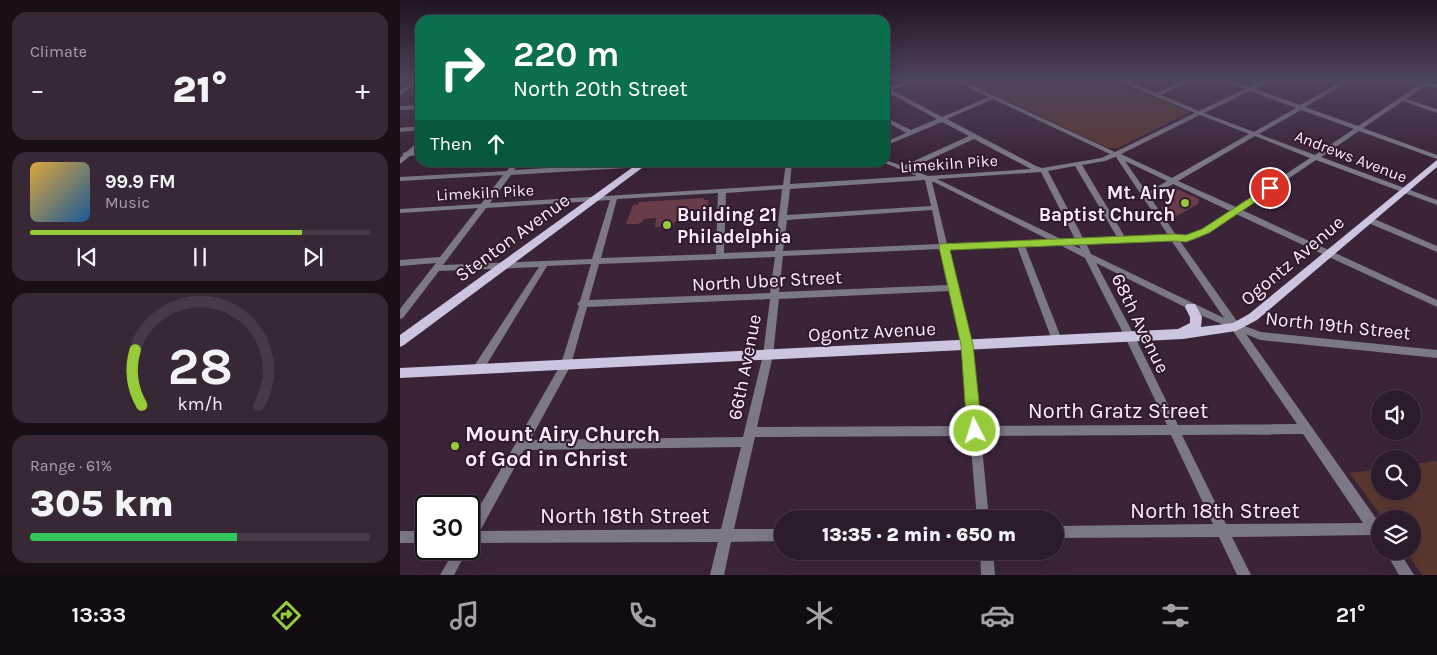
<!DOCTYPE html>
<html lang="en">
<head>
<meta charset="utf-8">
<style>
	:root { --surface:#2c1b2a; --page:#382836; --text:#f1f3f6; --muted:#a6a1a8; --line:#483947; --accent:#96cc39 }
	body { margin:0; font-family:Karla,sans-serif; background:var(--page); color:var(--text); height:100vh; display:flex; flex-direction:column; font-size:19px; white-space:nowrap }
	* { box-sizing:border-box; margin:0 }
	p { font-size:16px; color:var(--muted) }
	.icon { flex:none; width:28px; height:28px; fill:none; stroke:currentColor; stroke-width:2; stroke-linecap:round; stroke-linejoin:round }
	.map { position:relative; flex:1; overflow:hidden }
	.sheet { display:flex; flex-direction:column; gap:12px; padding:12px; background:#180f17; width:400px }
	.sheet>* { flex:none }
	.top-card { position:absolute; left:15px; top:15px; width:475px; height:152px; border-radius:15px; box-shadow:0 5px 20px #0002,0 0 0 1px var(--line); background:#0b6e4f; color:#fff; overflow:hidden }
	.tools { position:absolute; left:971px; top:390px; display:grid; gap:10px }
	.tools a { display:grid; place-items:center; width:50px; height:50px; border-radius:50%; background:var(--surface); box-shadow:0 5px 20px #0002,0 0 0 1px var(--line); font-size:25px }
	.speed { position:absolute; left:15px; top:495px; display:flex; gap:10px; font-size:25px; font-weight:700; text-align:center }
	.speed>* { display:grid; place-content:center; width:65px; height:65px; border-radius:50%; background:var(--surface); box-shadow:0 5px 20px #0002,0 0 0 1px var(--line); line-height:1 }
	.speed .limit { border:2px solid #111; border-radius:8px; background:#fff; color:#111 }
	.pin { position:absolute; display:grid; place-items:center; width:42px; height:42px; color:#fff; margin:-21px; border:2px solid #fff; border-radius:50%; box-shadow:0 1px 5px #0007 }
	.me { position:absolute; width:55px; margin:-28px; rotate:355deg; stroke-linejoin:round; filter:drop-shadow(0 0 4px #0008) }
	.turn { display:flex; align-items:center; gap:18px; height:105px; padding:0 15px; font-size:22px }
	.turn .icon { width:65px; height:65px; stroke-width:2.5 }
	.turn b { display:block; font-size:35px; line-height:42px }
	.then { display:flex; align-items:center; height:48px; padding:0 15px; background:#0003; gap:10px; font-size:19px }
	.big { font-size:38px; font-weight:800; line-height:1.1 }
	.sheet .card { flex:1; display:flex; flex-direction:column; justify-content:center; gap:8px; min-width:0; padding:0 18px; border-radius:15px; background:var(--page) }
	.sheet .dial { align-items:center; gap:0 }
	.dial svg { height:130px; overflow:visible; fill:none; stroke:var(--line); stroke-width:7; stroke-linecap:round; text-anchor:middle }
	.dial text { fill:var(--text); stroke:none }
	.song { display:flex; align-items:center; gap:15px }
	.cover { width:60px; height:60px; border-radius:8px; background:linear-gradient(135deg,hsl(40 70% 55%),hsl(210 70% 35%)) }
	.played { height:5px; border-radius:2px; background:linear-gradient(90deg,var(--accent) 80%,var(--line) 80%) }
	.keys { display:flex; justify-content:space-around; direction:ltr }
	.heat { display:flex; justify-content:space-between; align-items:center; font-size:28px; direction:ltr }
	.charge { height:8px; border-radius:4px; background:linear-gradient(90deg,#34c759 61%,var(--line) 0) }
	.trip { position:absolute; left:374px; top:510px; width:290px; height:50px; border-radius:25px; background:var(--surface); box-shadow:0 5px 20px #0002,0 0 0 1px var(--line); font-weight:800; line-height:50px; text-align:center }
	.menu { display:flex; height:80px; justify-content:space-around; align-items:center; background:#120b11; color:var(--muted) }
	.menu .icon { width:35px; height:35px }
	.menu .active { color:var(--accent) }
	.menu b { font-size:22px; color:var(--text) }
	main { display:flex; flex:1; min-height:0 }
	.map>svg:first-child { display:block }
</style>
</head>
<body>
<main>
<section class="sheet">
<div class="card"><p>Climate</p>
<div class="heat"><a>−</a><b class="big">21°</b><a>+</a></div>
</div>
<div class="card">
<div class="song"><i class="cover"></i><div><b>99.9 FM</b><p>Music</p></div></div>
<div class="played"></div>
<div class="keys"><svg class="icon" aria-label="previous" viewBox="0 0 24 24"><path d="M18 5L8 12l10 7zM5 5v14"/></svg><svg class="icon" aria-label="pause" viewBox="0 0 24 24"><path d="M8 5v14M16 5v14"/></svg><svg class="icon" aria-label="next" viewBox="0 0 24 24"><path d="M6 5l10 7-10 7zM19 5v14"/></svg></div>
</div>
<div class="card dial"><svg viewBox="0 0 100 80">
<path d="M14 69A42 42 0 1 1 86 69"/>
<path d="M14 69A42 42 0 0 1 10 35" stroke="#96cc39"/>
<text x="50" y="56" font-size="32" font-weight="700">28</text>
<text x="50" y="72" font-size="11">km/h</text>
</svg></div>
<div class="card"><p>Range · 61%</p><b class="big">305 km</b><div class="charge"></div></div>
</section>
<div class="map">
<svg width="1037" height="575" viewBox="0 0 1037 575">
	<rect width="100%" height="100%" fill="#3b2438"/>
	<!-- green -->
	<g fill="#5a3830">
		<path d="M561,79H709L790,112L718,148H708Z"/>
		<path d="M1037,461V575H1022L1006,551H1012V519H983L950,473L980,469V491H1012L1013,464Z"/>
	</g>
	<!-- building -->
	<g fill="#683c48">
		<path d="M777,189L799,199L798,204L775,217L761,208L775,200L766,195Z"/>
		<path d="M304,198V200H309L303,220H293L294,215L278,216L273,226L255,227L256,218L244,219L242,222L238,224H226L233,205H238L239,202Z"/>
	</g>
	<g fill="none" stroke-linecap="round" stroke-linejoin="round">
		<!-- minor -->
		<g fill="#7d7886" fill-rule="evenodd">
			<path d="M15,79H20V80L0,95V90Z"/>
			<path d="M514,79H521L492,90L542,117L589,97L551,79H558L715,152L795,113L714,79H721L756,93L788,79H795L761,95L799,111L845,89L819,79H826L849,87L866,79H873L854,89L900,105L946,79H953L905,107L958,126L1019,85L993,80L992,79L1018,81L1017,79H1023L1024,82L1037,84V88L1025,86L1006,99L1037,109V113L1003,101L963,128L1037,155V159L959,131L921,157L1037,200V205L916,160L842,210L1037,300V307L836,214C822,223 798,244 780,241L839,324L861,332L1037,350V358L860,340L846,334L980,524V542L975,541L972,535L832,537L851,575H837L819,537L655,538V526L813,524L771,435L581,436L589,519H577L570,436L355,437L334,529H382V541L331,542L324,575H310L318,542L69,543V525L161,364L179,306L177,304L180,301L191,264L147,266L82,372L78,373L74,372L73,369L74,366L139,267L39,271L3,318L0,319V309L36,263L0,266V260L40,257L78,208L0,213V209L81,204L103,175L0,181V177L107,171L113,162H120L114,170L249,162H295L292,164L111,175L90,203L383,185L386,162H392L390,184L517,176L482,162H485V160L503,166L569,136L542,122L485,146V142L506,133L485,121V117L511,130L537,119L487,92L485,93V87L488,88ZM850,91L896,108L854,132L804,113ZM593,99L710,154L701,158L642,168L636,166L547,119ZM901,110L954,129L915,155L859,134ZM800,115L849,134L772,178L721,154ZM855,136L910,158L836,207L778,181ZM574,139L631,169L528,176L509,169ZM715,157H716L768,235L725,237L682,165L705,161ZM725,161L767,181L747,193ZM675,166L717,237L683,238L648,171ZM641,172L675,239H661L537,179ZM525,180L531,206L387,215L390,189ZM532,182H534L649,240L547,244ZM773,184L830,211C814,221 796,238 776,235L750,197ZM382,189L375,251L324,253L326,193ZM318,193L316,254L201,258L217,199ZM210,200L192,259L43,265L86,208ZM532,210L539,244L383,251L387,220ZM771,240L824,318L691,254L686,243ZM658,244L685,258L725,337L767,425L580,426L572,345L549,249L617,246L652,340L654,343H660L662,340L625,246ZM670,244H678L681,249ZM541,249L549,285L379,292L383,256ZM375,257L370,293L189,300L199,264ZM696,263L805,317L831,328L897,424L778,425L735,337ZM550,291L562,345L569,426L357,427L373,355L379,299ZM370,299L363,355L343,437L130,440L171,365L187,307ZM903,434L963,523L826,524L782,435ZM341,447L321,529L80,531L124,450Z"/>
			<path d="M20,105V109L0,110V106Z"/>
			<path d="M20,126V130L0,132V128Z"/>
			<path d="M20,140V146L14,151H20V155L10,156L0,164V158L3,155V153L6,152Z"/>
			<path d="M966,218H972L1037,246V252L966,222L965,220Z"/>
			<rect x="0" y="531" width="26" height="12"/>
			<path d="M55,549H68L54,575H40Z"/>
			<path d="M580,551H593L595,575H581Z"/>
			<path d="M985,551H999L1014,575H999Z"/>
		</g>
		<!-- major -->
		<g fill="#cdc4e0" fill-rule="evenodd">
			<path d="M1037,160V167L857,320L836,331L783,339L0,378V368L778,329L790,323V317L785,307L787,304H795L802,317L801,327L833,323L849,314Z"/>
			<path d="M240,162H250L4,345L0,347V335Z"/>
		</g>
	</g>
	<!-- sky -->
	<linearGradient id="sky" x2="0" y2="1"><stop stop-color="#20141f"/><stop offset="0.5" stop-color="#4f455e"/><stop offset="1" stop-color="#4f455e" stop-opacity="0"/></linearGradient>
	<rect width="1037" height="159" fill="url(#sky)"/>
	<!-- route -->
	<path fill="#96cc39" stroke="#628525" d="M870,185L874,188L873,190L809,233L786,242L774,241L550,250L573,345L582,431L580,436L575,437L570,436L567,431L561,345L539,247L540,244L774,234L786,235L802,229Z"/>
	<!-- markers -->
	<g fill="#96cc39" stroke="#301a2d" stroke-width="2">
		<circle cx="785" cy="203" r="5"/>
		<circle cx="267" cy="225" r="5"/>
		<circle cx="55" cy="446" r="5"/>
	</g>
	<g text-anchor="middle" stroke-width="4" stroke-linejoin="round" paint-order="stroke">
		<!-- far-street labels -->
		<g font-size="16" fill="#fcecf9" stroke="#301a2d">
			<text transform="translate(951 156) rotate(21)" y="6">Andrews Avenue</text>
			<text transform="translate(549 163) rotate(-4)" y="6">Limekiln Pike</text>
			<text transform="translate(85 192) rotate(-3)" y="6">Limekiln Pike</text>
		</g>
		<!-- poi labels -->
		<g font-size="19" font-weight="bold" fill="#fcecf9" stroke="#301a2d" text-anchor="end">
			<text x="775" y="199">Mt. Airy<tspan x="775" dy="22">Baptist Church</tspan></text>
			<text x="277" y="221" text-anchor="start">Building 21<tspan x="277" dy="22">Philadelphia</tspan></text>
		</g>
		<!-- street labels -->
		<g font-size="19" fill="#fcecf9" stroke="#301a2d">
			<text transform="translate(112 237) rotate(-36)" y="7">Stenton Avenue</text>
			<text transform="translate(892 260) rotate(-40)" y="7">Ogontz Avenue</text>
			<text transform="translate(367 280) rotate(-3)" y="7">North Uber Street</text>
			<text transform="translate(741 323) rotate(64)" y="7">68th Avenue</text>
			<text transform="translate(938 325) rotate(6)" y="7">North 19th Street</text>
			<text transform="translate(472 331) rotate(-3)" y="7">Ogontz Avenue</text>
			<text transform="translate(344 367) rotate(-79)" y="7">66th Avenue</text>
		</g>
		<!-- near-street labels -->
		<g font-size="22" fill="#fcecf9" stroke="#301a2d">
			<text x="718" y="418">North Gratz Street</text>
			<text x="815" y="518">North 18th Street</text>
			<text x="225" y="523">North 18th Street</text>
		</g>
		<!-- near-poi labels -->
		<g font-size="22" font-weight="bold" fill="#fcecf9" stroke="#301a2d" text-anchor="start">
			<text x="65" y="441">Mount Airy Church<tspan x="65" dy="25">of God in Christ</tspan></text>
		</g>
	</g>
</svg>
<div class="tools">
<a><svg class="icon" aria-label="sound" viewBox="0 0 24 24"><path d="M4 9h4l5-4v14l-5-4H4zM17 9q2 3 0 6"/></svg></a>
<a><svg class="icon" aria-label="search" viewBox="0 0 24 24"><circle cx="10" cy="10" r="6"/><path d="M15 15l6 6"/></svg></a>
<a><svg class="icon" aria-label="layers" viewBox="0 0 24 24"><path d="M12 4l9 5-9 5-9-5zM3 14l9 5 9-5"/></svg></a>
</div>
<div class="speed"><div class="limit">30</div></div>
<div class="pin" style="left:870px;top:188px;background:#d93025"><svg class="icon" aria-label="arrive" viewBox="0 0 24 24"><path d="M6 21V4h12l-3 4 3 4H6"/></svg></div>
<svg class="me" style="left:575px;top:431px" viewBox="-20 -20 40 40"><circle r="17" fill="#96cc39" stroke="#fff" stroke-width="3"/><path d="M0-11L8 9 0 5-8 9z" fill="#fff"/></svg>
<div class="trip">13:35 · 2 min · 650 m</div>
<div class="top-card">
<div class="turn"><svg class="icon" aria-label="right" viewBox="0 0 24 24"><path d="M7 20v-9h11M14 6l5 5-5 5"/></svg><div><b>220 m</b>North 20th Street</div></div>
<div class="then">Then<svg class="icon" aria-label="ahead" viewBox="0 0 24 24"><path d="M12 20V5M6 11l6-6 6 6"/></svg></div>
</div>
</div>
</main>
<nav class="menu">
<b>13:33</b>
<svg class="icon active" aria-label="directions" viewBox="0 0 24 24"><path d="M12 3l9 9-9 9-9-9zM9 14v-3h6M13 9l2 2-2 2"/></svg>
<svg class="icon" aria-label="music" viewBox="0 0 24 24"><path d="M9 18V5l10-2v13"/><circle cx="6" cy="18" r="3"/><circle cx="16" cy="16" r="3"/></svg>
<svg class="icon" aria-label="phone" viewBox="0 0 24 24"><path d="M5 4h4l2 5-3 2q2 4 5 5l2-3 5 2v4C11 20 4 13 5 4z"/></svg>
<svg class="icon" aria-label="climate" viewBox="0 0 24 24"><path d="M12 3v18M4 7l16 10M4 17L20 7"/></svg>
<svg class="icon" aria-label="car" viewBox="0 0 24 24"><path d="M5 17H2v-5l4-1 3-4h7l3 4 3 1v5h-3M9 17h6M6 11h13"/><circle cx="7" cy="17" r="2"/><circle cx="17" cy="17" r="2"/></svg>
<svg class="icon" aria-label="filters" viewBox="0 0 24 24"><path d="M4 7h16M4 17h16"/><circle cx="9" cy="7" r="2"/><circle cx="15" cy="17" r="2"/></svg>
<b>21°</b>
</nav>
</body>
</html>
